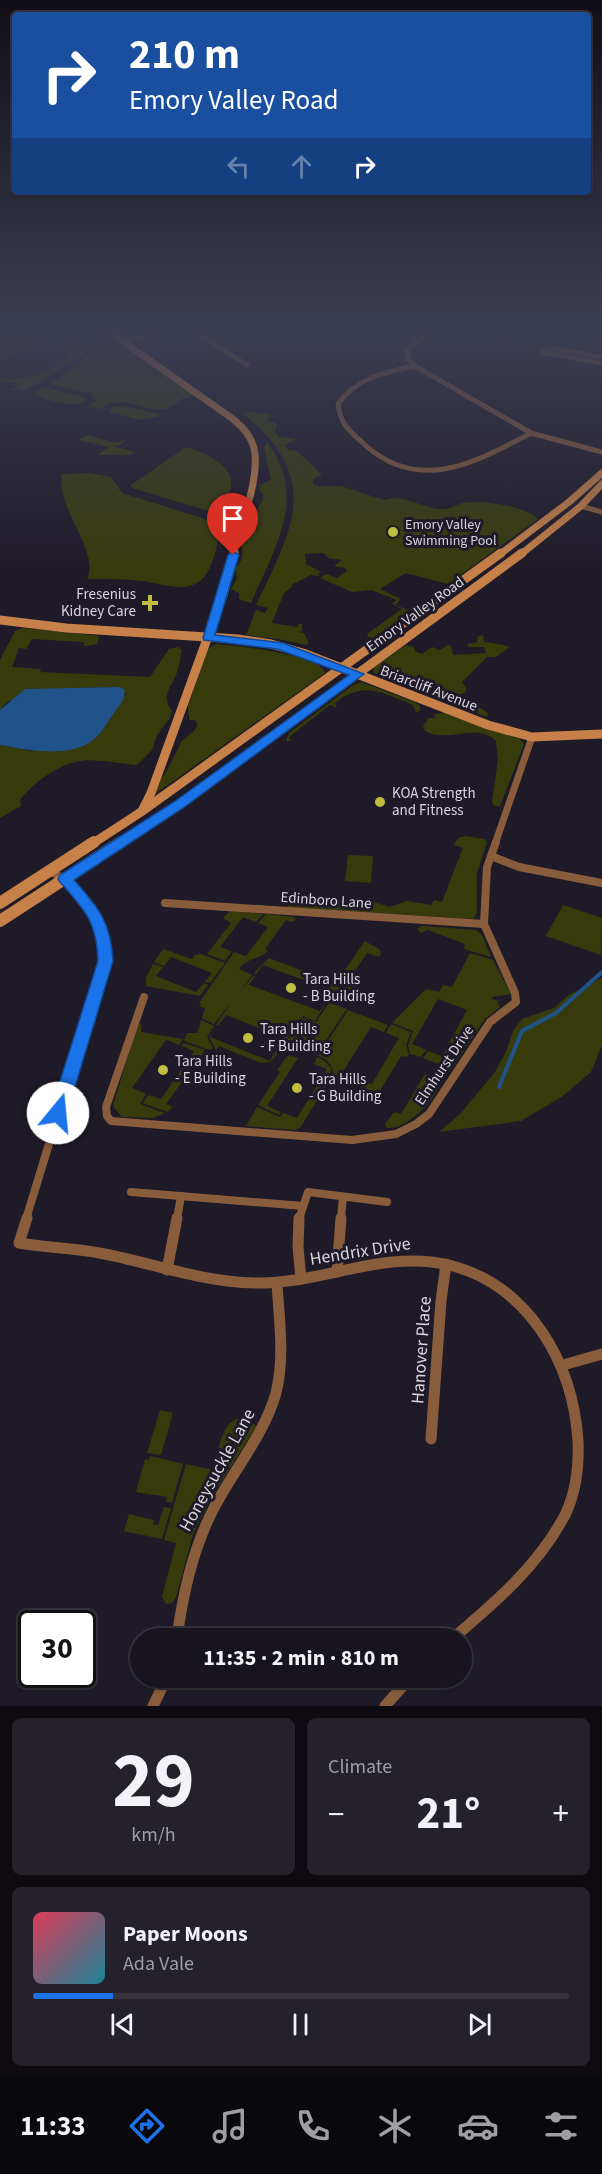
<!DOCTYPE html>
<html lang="en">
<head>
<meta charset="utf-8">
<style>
	:root { --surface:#17141e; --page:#24212b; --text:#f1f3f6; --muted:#9e9ea4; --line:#36333c; --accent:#1a73e8 }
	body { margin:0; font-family:"Source Sans 3",sans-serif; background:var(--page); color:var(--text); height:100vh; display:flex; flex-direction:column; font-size:22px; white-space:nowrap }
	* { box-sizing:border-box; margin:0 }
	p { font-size:20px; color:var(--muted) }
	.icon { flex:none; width:33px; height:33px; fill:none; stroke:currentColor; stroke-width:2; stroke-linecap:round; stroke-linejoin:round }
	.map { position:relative; height:1706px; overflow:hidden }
	.side { display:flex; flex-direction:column; gap:12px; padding:12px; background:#0d0b10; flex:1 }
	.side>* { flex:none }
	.top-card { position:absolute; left:12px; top:12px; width:579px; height:183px; border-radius:6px; box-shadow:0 2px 4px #0004,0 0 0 2px var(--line); background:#1a4fa0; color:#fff; overflow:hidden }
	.speed { position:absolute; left:18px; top:1610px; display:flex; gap:12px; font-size:30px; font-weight:700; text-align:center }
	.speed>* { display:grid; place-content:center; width:78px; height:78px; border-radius:50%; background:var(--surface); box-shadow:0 2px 4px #0004,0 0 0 2px var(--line); line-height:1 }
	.speed .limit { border:3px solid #111; border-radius:9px; background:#fff; color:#111 }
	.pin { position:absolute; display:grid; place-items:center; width:51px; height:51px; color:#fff; margin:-62px -26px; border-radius:50% 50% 50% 0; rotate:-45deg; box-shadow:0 0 6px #0007 }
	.pin .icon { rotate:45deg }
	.me { position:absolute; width:66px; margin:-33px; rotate:17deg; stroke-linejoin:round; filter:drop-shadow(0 0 4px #0008) }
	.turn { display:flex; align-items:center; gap:21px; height:126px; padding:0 18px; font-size:27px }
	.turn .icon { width:78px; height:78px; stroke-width:2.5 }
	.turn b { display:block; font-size:42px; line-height:51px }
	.lanes { display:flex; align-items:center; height:57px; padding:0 18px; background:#0003; justify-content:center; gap:30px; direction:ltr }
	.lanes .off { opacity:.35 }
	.big { font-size:45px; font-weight:700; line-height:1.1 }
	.side .card { flex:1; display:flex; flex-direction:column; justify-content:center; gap:9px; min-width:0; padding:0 21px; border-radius:9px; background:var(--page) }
	.side .dial { align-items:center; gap:0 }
	.dial b { font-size:78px; line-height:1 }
	.song { display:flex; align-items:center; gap:18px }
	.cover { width:72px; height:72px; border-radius:9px; background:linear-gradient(135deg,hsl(350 70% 55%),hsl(190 70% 35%)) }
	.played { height:6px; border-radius:3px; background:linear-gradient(90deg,var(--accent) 15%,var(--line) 15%) }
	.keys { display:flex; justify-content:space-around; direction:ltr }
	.heat { display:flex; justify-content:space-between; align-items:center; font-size:33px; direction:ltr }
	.side .tiles { flex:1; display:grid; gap:12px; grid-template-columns:1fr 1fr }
	.card:last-child { grid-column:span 2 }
	.trip { position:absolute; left:130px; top:1628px; width:342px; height:60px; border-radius:30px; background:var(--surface); box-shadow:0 2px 4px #0004,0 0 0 2px var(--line); font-weight:700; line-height:60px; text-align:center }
	.menu { display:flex; height:96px; justify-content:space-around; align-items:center; background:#09080c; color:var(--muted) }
	.menu .icon { width:42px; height:42px }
	.menu .selected { color:var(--accent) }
	.menu b { font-size:27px; color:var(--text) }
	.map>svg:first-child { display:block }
</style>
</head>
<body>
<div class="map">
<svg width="602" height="1706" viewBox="0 0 602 1706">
	<rect width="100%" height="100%" fill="#1f1a28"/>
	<!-- green -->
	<g fill="#373b0c">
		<path d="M0,331H51L0,351Z"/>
		<path d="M53,340L71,344L76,353L83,349L89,351L25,391L10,390L23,383L14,385L15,382L0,381V379C25,383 52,370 71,354L72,349C53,329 19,350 0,360V358L12,351L0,356L13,348L16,349L35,342Z"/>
		<path d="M123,346L128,347L193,395L186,399L173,390L184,399C177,402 170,409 163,409C137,411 124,392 98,410L95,407L87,408L96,400L89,394L97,390L85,393L50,384L95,352Z"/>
		<path d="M44,387L84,397L87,400C74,409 49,401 36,395V390Z"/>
		<path d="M123,406L157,413L160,416L142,420L109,412L113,407Z"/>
		<path d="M251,412L270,414L271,417L266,420L277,424L275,432L279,437L296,439L285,445L289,450L297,451L322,475L313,479V484L318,486H341L384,500C402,493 422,508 441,509C451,510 454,505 463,503C482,499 524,506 538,519L448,584L406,573L380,589L399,598L400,600L395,605L411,611L373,638H369L367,634L402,609L392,604L397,600L371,590L352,592L320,578L326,574L337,578L347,571L345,568L334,566L342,560L329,558L323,553L305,554L306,564L321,572L318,574L320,576L311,575L291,585L293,586L284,593L272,623L297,627L298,624H302V631L298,632L304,633L309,643L306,645L278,639L246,635L256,610L265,613L268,608L256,605C293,528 323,478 243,414Z"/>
		<path d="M87,435L115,443L125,440L120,445L113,446L134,452L130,455H98L108,447L79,440Z"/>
		<path d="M267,442C309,497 274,549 251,603L239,599V593L231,589L237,578L235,568C247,558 240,550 242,538C243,528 257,509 263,500V494L259,491L260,485L271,480L264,448Z"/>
		<path d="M186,447C222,457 253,482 212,512L132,488L131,485Z"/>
		<path d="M90,473L111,477L122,493L221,524C218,541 214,569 201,580C185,594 161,583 143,581C124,579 106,579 87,579C101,552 55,508 62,474Z"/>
		<path d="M23,628L98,636L99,638L97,644L84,646V642L32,639L26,649L19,648L12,667L41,669L40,672L150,677L169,649L178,647L182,650C180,658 179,667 176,675C170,689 161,696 172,711L170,718L157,735L152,750L137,765C119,764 93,757 75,762C55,767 32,784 20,800L21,806L0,818V745L31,751L114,713L126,694L118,687L72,688L8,701L0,710V660L15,631Z"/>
		<path d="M483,635L484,642C492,643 501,644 509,647L496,657H487L462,682L466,688L465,693L457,695L459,699H466L488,713L487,717L374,673L373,668L406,645L414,647L415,651L422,654L432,647L440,650L448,645L451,646L453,655L486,653L484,647H469L467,644L477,642L478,636Z"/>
		<path d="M217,644C235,646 321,654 325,673L155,794L160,778L164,776L182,741L194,731L198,725L195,720H189L188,706L207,649Z"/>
		<path d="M361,682L414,702L420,706V710L416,713L413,705C382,693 365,680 335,703L337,708L330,705L289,737L291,741H286L289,733L352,686Z"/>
		<path d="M444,713L493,731L519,738L524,744L500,806H495L492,803L498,759L496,741C477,721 449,744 425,731L423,726L429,718H436L434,714Z"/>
		<path d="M466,836L484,839L487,842L477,873V913L473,919L286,907L299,898L320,901H371L389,907L407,901L431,905L434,900L442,902L463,848L454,845L458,838Z"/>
		<path d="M348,855L373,856L371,883L345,881Z"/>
		<path d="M563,905L602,918L601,955L546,936Z"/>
		<path d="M230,911L263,914L256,922L243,917L220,947L232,951L225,961L207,954L231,923L223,918Z"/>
		<path d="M266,914L294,917L296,920L291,922L286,920L265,949L268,950C260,961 248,956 239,969L252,975L240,992L253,976H255L249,985L320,1011L327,1002L315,1021L303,1016L280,1049L277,1048L285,1038L226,1015L218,1026L216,1025L232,1001L214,1024L202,1018L205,1008L200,1007L201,1004L199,1003L234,952L246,956L268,927L258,923Z"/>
		<path d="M423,926L476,930L482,935L491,957L464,949L465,944L428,930L420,933L417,928Z"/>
		<path d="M365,941L379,949L381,954L379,957L367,953L346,984L359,989L357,992L340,986L335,974L337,972L342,974Z"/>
		<path d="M163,949L192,959L195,955L201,954L225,963L210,983L205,982L212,973L171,957L164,966L154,962Z"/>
		<path d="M470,953L493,960L511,994L492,997V999L497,1000L500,1007L485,1019L449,1072L444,1073L440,1070L442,1065L423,1058L428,1051L442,1056L467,1010L438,999L412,1044L426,1050L421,1057L410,1054L408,1046L413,1031L392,1023L426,989L439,992L443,985L452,987Z"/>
		<path d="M269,958L327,980L333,975L339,988L331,1001L327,1000L333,991L263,965L256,974L254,973Z"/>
		<path d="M153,964L163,967L156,976L196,992L204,983L208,985L200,996L146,986V978Z"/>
		<path d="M602,978V1045L591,1072L563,1096L521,1121L439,1132L460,1114L495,1072L506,1052L513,1031L522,1019L554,1008L570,994Z"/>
		<path d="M329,1003L347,1009L316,1055L292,1045L287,1052L281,1050L296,1028L300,1030L303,1025L299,1023L303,1018L316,1022Z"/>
		<path d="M348,1010L388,1025L384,1032L371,1027L342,1073L355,1079L352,1084L342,1080L339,1084L336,1082L331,1085C335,1071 333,1061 318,1056Z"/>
		<path d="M201,1020L214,1026L207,1037L213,1048L210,1050L184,1041L187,1033H197Z"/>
		<path d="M141,1023V1032L183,1039L179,1045L166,1040L132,1088L146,1094L140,1104L165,1113L153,1118L122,1117L113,1106L137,1026Z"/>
		<path d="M391,1024L411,1032L406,1045L409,1055L407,1057L401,1056L378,1094L354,1085L358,1079L372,1084L399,1038L386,1033Z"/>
		<path d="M215,1027L210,1037L270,1061L276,1050L279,1051L271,1062L261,1063L219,1046L216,1050L209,1037Z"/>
		<path d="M183,1043L205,1050L166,1104L173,1107L167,1112L143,1103L148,1095L161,1099L194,1051L182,1046Z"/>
		<path d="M288,1055L312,1062L298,1058L267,1106L281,1112L279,1115L258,1105L280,1072L277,1070Z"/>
		<path d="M317,1057L325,1061L331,1068L329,1085L327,1084L300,1128L294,1130L246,1126L257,1107L280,1117L283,1113L297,1118L327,1069L314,1064Z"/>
		<path d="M425,1074L435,1079L439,1084C436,1101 405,1130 387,1128L385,1124L394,1112L401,1114Z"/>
		<path d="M160,1410L173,1413L161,1455L147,1453Z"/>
		<path d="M241,1418L250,1419L256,1427L212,1497L193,1534L176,1597L172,1603L166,1604L162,1597L176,1543L164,1540L186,1464L213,1470C220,1453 219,1421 241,1418Z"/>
		<path d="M150,1456L183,1464L172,1503L166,1502L167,1497L136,1492L145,1459L149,1460Z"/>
		<path d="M164,1507L171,1508L162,1539L124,1531L129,1514L154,1520L153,1524L158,1525Z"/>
	</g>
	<!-- water -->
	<path fill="#1f5289" d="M118,687L124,689C127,698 119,706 114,713C108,721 102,733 94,739C72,759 26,750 0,745V710L25,689Z"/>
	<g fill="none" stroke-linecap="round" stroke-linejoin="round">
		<!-- stream -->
		<path stroke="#1f5289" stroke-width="4" d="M499,1087L522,1031L556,1013L602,972"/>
		<!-- street-far3 -->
		<g stroke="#895d3b" stroke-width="5">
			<path d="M194,331L247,365"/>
			<path d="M428,331L407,351L408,359L415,366L531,433L602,452"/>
			<path d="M122,341L158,331"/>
			<path d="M602,357L551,348L542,352L602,363"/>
			<path d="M415,366C385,372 356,378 338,404C341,426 349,430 365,445C420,494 476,462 531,433"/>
			<path d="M581,506L602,512"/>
		</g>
		<!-- street-far2 -->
		<path stroke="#895d3b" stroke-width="7" d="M495,844L532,737"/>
		<!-- street-far1 -->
		<g stroke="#895d3b" stroke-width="8">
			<path d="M491,856L519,867L602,883"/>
			<path d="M165,903L484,924"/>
			<path d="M144,997L106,1107L107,1116L111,1121L352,1140L396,1134L416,1124L429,1114L490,1022L516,1002L515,993L484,924L487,867L496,842"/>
			<path d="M131,1192L303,1206"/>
			<path d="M26,1219L105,961C102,921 85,892 51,871"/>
			<path d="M177,1219L181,1196"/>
			<path d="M299,1219L308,1192L387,1202"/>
			<path d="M341,1219L343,1197"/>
		</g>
		<!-- street -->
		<g stroke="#895d3b" stroke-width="11">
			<path d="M27,1218L19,1243C48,1248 77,1248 105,1254C155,1264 203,1282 254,1283C319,1285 383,1249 449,1265C529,1285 573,1363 578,1441C579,1465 576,1491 566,1513C540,1564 496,1602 453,1638"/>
			<path d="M299,1218L298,1247L301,1279"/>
			<path d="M167,1270L177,1218"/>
			<path d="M337,1272L341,1218"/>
			<path d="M563,1365L602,1354"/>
			<path d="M431,1439L441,1301L446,1264"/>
			<path d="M177,1638C183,1592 193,1547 215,1506C235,1468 264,1435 276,1393C285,1357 279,1319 277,1283"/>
			<path d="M153,1706L167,1677"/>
			<path d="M385,1706L411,1677"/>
		</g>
		<!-- secondary-far2 -->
		<g stroke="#c78048" stroke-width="7">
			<path d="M108,331L233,419C244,428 254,439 255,454C258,483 241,525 233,555"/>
			<path d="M499,555L569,502L602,473"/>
			<path d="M520,555L581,506L602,484"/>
		</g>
		<!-- secondary-far1 -->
		<g stroke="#c78048" stroke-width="9">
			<path d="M0,620L66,628L238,639L271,644L303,653L488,725L532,737L602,734"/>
			<path d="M143,809L151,793L223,595L234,553"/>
			<path d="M92,844L141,812L501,553"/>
			<path d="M119,844L179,805L522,553"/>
		</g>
		<!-- secondary -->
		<g stroke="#c78048" stroke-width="12">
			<path d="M0,903L94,842"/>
			<path d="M0,921L121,842"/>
		</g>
	</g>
	<!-- sky -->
	<linearGradient id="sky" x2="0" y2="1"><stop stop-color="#110e16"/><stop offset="0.58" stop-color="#3c3e53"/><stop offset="1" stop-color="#3c3e53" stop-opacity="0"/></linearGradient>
	<rect width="602" height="570" fill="url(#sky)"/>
	<!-- route -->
	<path fill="#1a73e8" stroke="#114b97" stroke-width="1.5" d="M233,551L239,555L215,635L283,643L364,674L183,808L74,880C99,908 111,923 113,961L67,1113L64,1118L58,1120L53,1118L50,1113L98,961C97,922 85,910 60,882L58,879L60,875L174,802L349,675L277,649L204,640L203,638L228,555Z"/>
	<!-- markers -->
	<g fill="#c0be40" stroke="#1f1a28" stroke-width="2">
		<circle cx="393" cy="532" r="6"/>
		<path d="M147 594h6v6h6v6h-6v6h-6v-6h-6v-6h6z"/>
		<circle cx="380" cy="802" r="6"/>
		<circle cx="291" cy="988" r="6"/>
		<circle cx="248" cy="1038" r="6"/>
		<circle cx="163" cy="1070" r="6"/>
		<circle cx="297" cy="1088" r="6"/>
	</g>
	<g text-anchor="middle" stroke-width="6" stroke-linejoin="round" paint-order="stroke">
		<!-- far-poi labels -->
		<g font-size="14" fill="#d8d5de" stroke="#1f1a28" text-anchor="start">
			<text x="405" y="529">Emory Valley<tspan x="405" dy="16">Swimming Pool</tspan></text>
		</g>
		<!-- poi labels -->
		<g font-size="15" fill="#d8d5de" stroke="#1f1a28" text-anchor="start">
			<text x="136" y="599" text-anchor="end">Fresenius<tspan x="136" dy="17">Kidney Care</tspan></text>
			<text x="392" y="798">KOA Strength<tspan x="392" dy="17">and Fitness</tspan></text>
			<text x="303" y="984">Tara Hills<tspan x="303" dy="17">- B Building</tspan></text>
			<text x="260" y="1034">Tara Hills<tspan x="260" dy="17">- F Building</tspan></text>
			<text x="175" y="1066">Tara Hills<tspan x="175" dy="17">- E Building</tspan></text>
			<text x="309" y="1084">Tara Hills<tspan x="309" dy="17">- G Building</tspan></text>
		</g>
		<!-- street labels -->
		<g font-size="15" fill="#d8d5de" stroke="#1f1a28">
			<text transform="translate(415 614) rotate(-36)" y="5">Emory Valley Road</text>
			<text transform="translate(429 688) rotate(21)" y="5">Briarcliff Avenue</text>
			<text transform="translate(326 900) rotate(4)" y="5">Edinboro Lane</text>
			<text transform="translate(444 1065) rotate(-56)" y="5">Elmhurst Drive</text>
		</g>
		<!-- near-street labels -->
		<g font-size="18" fill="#d8d5de" stroke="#1f1a28">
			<text transform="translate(360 1251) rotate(-9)" y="6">Hendrix Drive</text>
			<text transform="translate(421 1350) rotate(-86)" y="6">Hanover Place</text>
			<text transform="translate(217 1470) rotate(-61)" y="6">Honeysuckle Lane</text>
		</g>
	</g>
</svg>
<div class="speed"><div class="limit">30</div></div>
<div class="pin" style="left:233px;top:555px;background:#d93025"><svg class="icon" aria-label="arrive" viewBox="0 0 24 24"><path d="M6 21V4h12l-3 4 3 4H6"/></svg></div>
<svg class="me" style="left:58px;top:1113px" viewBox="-20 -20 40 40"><circle r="19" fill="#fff"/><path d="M0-13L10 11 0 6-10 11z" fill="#1a73e8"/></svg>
<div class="trip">11:35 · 2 min · 810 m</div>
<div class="top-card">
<div class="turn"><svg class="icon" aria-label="right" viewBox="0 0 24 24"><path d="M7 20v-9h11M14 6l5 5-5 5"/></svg><div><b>210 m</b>Emory Valley Road</div></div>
<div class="lanes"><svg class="icon off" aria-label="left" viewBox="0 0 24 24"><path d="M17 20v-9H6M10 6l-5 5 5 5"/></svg><svg class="icon off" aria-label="ahead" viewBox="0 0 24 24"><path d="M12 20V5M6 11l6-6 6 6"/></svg><svg class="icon" aria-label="right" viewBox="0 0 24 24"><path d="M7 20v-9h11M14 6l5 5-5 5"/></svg></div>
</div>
</div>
<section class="side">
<div class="tiles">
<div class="card dial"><b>29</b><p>km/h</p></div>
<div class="card"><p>Climate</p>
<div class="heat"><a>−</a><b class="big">21°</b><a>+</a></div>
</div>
<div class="card">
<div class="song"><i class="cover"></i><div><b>Paper Moons</b><p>Ada Vale</p></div></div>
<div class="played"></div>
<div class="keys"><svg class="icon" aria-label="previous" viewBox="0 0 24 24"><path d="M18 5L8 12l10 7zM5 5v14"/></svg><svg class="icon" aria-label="pause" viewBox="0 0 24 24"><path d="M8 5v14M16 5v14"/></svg><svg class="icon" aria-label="next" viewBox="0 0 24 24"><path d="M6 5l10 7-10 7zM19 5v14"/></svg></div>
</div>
</div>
</section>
<nav class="menu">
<b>11:33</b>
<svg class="icon selected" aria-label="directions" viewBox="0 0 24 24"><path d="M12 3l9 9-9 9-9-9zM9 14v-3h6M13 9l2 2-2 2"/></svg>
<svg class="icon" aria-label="music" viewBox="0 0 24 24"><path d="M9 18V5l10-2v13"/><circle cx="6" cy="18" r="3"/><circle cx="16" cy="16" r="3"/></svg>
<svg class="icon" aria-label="phone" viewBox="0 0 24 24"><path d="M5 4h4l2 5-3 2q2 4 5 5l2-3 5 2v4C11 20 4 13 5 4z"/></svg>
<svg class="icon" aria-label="climate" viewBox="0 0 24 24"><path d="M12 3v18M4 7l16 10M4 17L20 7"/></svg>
<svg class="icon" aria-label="car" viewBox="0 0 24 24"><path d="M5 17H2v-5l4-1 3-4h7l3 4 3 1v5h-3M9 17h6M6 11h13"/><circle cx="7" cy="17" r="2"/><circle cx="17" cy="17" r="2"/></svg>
<svg class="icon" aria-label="filters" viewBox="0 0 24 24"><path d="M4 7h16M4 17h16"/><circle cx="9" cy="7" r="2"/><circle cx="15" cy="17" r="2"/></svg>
</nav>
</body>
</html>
